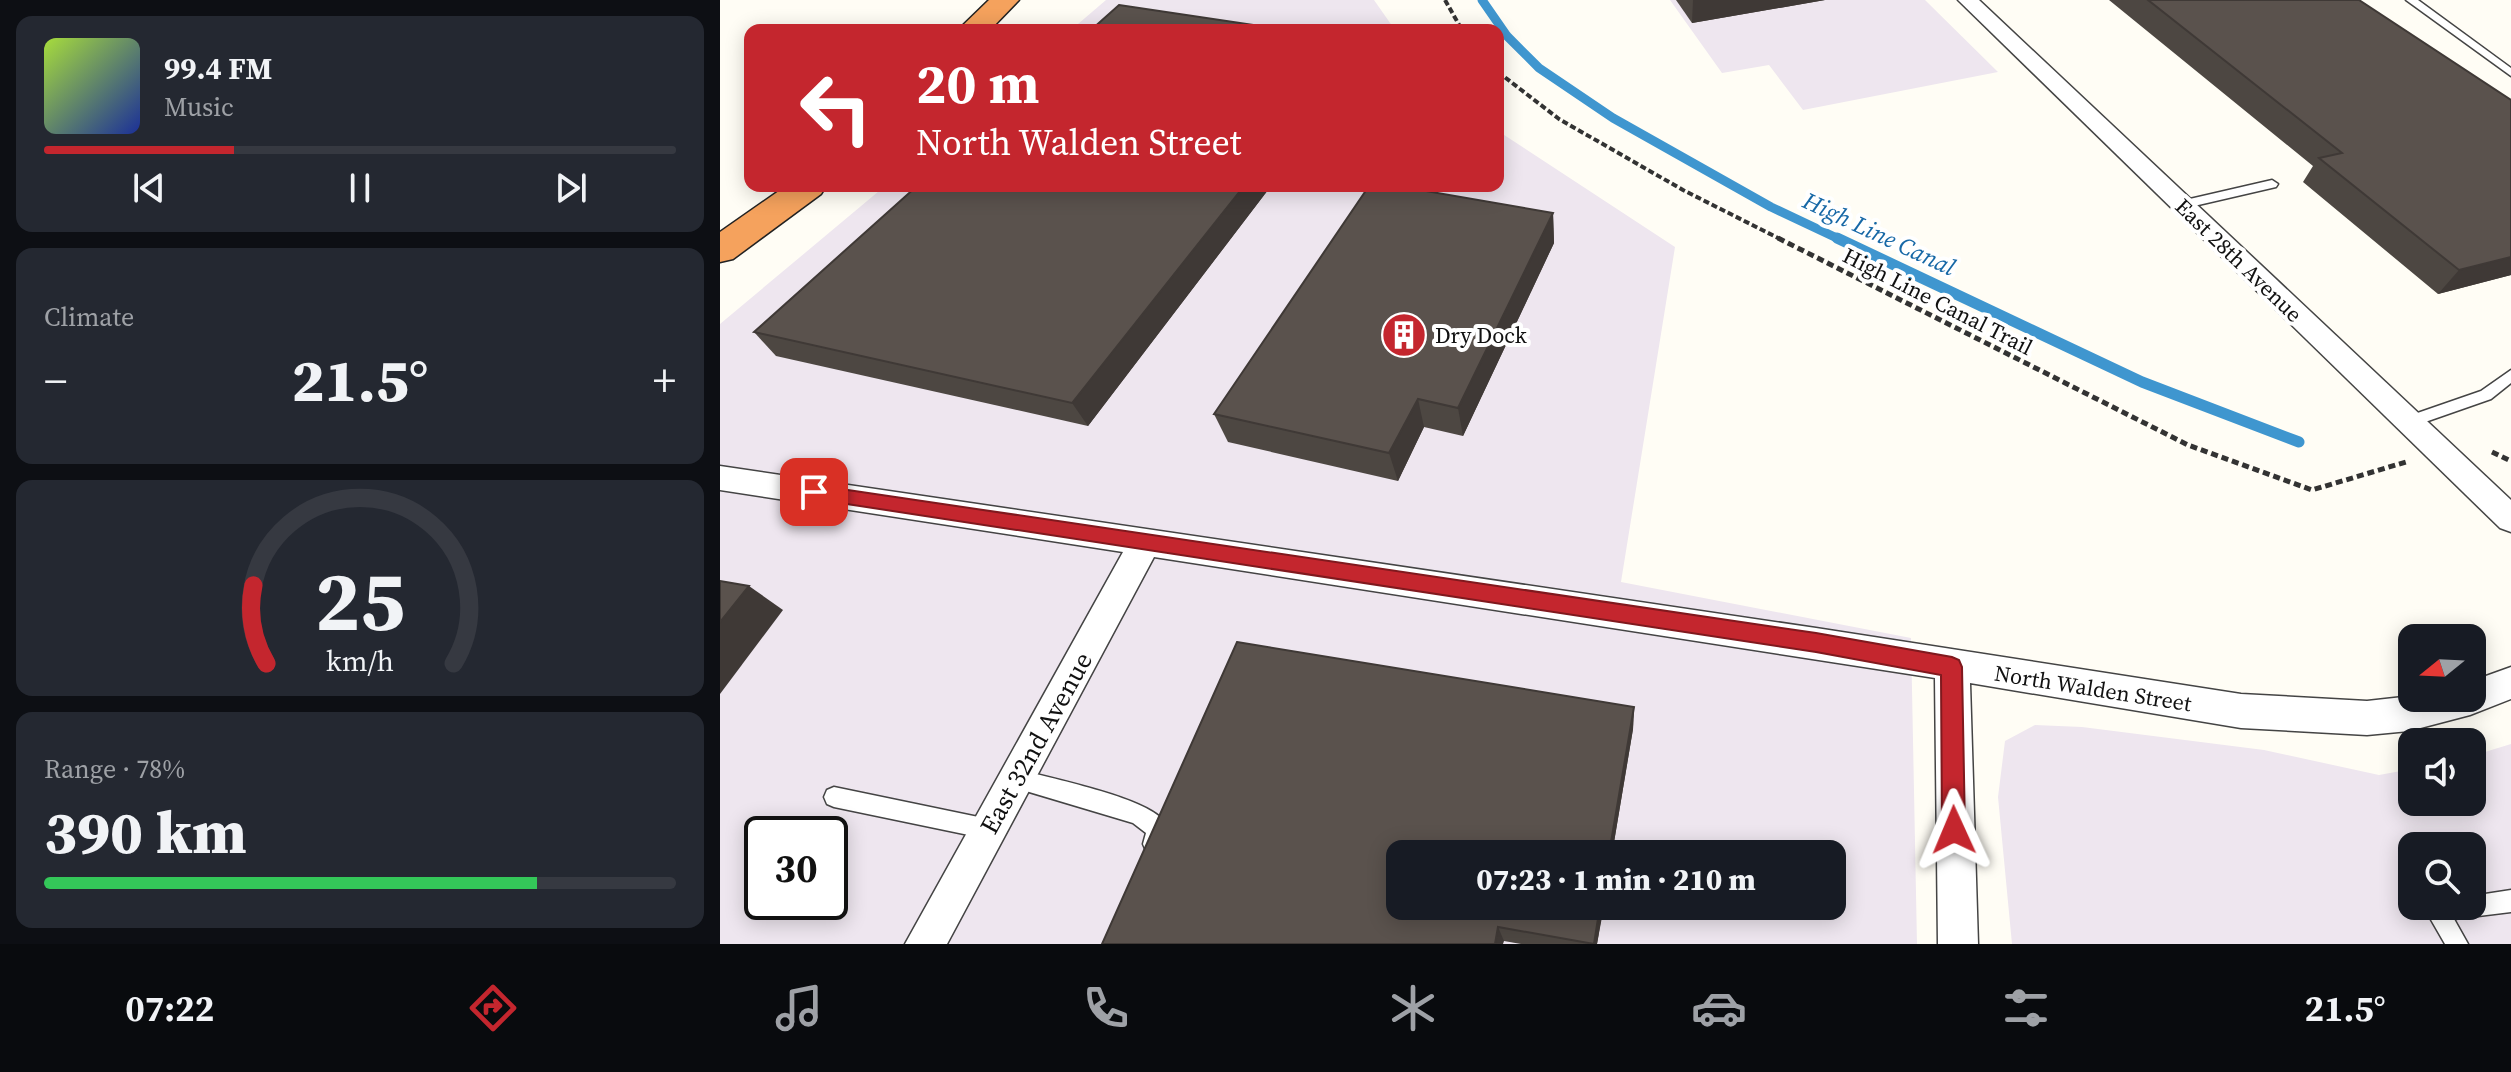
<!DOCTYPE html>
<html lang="en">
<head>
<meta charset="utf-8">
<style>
	:root { --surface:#171b24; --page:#242831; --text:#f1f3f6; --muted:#9ea1a6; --line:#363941; --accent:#c4262e }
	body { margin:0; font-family:"Source Serif 4",serif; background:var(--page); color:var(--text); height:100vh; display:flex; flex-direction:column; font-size:30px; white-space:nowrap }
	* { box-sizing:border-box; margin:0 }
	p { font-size:26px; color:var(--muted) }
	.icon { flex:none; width:44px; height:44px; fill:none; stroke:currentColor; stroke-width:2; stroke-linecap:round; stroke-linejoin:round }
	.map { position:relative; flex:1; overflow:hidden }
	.details { display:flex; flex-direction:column; gap:16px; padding:16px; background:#0d0f14; width:720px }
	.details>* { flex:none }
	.banner { position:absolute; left:24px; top:24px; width:760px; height:168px; border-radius:16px; box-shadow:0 4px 20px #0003; background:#c4262e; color:#fff; overflow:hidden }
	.needle { width:52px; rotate:252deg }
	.buttons { position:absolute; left:1678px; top:624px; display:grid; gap:16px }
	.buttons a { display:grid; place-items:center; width:88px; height:88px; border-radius:16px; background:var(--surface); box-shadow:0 4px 20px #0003; font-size:40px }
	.speed { position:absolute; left:24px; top:816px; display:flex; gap:16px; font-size:40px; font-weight:700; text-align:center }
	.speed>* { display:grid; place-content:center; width:104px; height:104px; border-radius:50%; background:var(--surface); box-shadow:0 4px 20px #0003; line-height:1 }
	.speed .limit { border:4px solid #111; border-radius:12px; background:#fff; color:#111 }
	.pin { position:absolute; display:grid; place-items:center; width:68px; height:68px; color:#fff; margin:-34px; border-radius:16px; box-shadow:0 4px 12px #0006 }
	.me { position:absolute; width:88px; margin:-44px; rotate:359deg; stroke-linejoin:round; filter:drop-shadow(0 0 6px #0008) }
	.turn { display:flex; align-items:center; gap:28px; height:168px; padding:0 40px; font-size:36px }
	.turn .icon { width:104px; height:104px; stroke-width:2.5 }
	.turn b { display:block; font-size:56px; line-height:68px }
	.big { font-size:60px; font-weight:800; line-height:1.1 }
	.details .widget { flex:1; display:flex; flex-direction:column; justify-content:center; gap:12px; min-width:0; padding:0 28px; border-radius:16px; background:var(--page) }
	.details .dial { align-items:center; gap:0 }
	.dial svg { height:208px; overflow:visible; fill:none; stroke:var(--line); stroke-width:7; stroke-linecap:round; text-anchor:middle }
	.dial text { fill:var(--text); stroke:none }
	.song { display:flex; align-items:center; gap:24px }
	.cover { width:96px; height:96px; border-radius:12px; background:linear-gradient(135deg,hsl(80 70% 55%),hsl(230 70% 35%)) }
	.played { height:8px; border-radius:4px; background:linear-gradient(90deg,var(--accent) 30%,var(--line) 30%) }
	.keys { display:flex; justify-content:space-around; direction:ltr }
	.heat { display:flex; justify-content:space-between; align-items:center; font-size:44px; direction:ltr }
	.charge { height:12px; border-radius:6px; background:linear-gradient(90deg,#34c759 78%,var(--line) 0) }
	.trip { position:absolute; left:666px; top:840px; width:460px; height:80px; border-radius:16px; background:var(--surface); box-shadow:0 4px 20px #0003; font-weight:800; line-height:80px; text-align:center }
	.tabs { display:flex; height:128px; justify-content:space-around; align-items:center; background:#090b0e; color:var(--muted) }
	.tabs .icon { width:56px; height:56px }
	.tabs .selected { color:var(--accent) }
	.tabs b { font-size:36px; color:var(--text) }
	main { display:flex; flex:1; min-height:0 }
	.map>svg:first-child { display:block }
</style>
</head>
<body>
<main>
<section class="details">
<div class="widget">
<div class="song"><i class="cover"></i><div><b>99.4 FM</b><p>Music</p></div></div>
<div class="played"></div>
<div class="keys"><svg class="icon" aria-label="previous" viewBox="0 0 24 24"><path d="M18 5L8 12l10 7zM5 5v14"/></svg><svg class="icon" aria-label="pause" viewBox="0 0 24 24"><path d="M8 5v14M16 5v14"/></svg><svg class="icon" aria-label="next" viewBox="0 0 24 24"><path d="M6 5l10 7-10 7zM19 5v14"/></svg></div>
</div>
<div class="widget"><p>Climate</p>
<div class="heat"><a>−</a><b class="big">21.5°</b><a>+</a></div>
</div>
<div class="widget dial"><svg viewBox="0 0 100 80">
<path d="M14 69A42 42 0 1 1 86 69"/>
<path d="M14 69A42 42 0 0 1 9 39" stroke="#c4262e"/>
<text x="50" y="56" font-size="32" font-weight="700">25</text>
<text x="50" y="72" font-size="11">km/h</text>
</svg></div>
<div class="widget"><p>Range · 78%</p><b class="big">390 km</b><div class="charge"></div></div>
</section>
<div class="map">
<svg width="1791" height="944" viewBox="0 0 1791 944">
	<rect width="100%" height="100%" fill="#fffdf5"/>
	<!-- industrial -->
	<g fill="#eee6ef" fill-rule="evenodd">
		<path d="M386,0H654L675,30H351Z"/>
		<path d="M950,0H1205L1278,72L1083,110L1049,65L1002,73Z"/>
		<path d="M778,131L955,247L901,582L1191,638L1197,944H0V324L165,186H778ZM42,834H110V902H42ZM680,854H1112V906H680Z"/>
		<path d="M1315,725L1362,727L1544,750L1659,775L1692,769V802H1752V756L1791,744V944H1292L1278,797L1285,741ZM1692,846H1752V906H1692Z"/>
	</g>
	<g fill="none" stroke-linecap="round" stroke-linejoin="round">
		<!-- stream-far1 -->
		<path stroke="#3f96cf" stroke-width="9" d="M762,0L787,36L819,68L893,118L1051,207L1121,240"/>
		<!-- stream -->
		<path stroke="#3f96cf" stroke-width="11" d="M1117,238L1422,382L1579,442"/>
		<!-- service casing -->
		<g stroke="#444" stroke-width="3">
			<g id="service">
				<path d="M1686,0H1698L1791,68V76Z"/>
				<path d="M1552,180L1558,184L1556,187L1461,209L1455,205L1461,201Z"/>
				<path d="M1791,370V383L1771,399L1688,428L1680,422L1683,418L1761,391Z"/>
				<path d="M296,769C329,778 425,797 444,821C450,830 444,843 440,851L433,854L426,851L423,844L426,833L413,823L289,786L286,779L289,772Z"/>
				<path d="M114,787L268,819L275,822L278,829L275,836L268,839L114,807L107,804L104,797L107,790Z"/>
				<path d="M1791,890V912L1734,919L1748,944H1725L1706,911L1708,906H1752V896Z"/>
			</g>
		</g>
		<!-- minor casing -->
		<g stroke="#444" stroke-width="3">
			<g id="minor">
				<path d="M1238,0H1259L1791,500V532L1780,528Z"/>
				<path d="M0,466L1096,628L1521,694L1647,701L1692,696L1752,698V681L1791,667V699L1750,715L1689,731L1647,735L1521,728L1250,683L1258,944H1218L1215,678L434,557L227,944H185L403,552L0,490Z"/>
			</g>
		</g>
		<!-- motorway casing -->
		<g stroke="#222" stroke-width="3">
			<g id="motorway">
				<path d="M269,0H299L270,30H238Z"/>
				<path d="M66,186H106L101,194L13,259L0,262V232Z"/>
			</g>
		</g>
		<!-- path-far1 -->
		<g stroke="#333" stroke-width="4" stroke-dasharray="6 3" stroke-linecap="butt">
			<path d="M725,0L742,30"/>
			<path d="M778,72L839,119L963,190L1062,240"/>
		</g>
		<!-- path -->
		<g stroke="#333" stroke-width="5" stroke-dasharray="7 4" stroke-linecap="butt">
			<path d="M1058,238L1468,445L1592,490L1686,462"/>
			<path d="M1772,452L1791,461"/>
		</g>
		<!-- service -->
		<use href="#service" fill="#fff" fill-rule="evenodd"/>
		<!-- minor -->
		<use href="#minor" fill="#fff" fill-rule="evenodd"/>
		<!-- motorway -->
		<use href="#motorway" fill="#f5a25d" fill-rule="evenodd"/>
	</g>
	<!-- wall -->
	<g fill="#4d4742">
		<path d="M956,0H1105L972,23Z"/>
		<path d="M1389,0H1639L1791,100V275L1718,294L1583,182L1593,166Z"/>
		<path d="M197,186H551L368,426L56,356L34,332Z"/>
		<path d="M833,213L834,243L743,436L704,427L678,481L508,442L494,414Z"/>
		<path d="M914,707L913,729L877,944H801L784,941L382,944Z"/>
	</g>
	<!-- shaded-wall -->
	<g fill="#3f3936">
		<path d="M973,0H1105L972,23Z"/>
		<path d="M524,186H551L368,426L352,403Z"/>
		<path d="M833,213L834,243L743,436L738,408Z"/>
		<path d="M1791,257V275L1718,294L1739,270Z"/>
		<path d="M698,399L704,427L678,481L669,453Z"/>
		<path d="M29,586L63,610L0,694V622Z"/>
		<path d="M914,707L913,729L892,854H889Z"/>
		<path d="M880,906H884L877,944H874Z"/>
		<path d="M778,927L784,941L783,944H775Z"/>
	</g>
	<!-- building -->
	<g fill="#5a524d" stroke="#3f3936" stroke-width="2">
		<path d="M1428,0H1639L1791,100V257L1739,270L1599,158L1622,153Z"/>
		<path d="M399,5L567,30H371Z"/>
		<path d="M197,186H524L352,403L34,332Z"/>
		<path d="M649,186H677L833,213L738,408L698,399L669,453L494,414Z"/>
		<path d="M0,581L29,586L0,622Z"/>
		<path d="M517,642L914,707L889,854H680V906H880L874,944L778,927L775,944H382Z"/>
	</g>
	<!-- route -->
	<path fill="#c4262e" stroke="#7f191e" stroke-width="2" d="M94,485L1096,633L1232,657L1239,660L1242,667L1245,830L1242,838L1234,841L1226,838L1222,830L1221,675L1096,652L94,499L87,497L84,492L87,487Z"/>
	<!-- icons -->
	<defs>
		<g id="building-disc" transform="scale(2.3)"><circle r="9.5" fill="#c4262e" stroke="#fff"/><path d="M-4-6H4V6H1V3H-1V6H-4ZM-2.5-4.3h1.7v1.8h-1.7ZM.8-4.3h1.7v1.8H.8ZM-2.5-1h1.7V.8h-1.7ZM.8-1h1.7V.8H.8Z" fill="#fff"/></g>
	</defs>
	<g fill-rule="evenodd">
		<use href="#building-disc" x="684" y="335"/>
	</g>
	<g text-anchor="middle" stroke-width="8" stroke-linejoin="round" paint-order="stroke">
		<!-- street labels -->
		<g font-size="22" fill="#111" stroke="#fff">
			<text transform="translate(1519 260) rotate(44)" y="8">East 28th Avenue</text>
			<text transform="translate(1218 301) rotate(27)" y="8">High Line Canal Trail</text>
			<text transform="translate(1373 688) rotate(9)" y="8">North Walden Street</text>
		</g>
		<!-- poi labels -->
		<g font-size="22" fill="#111" stroke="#fff" text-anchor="start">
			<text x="715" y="343">Dry Dock</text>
		</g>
		<!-- water labels -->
		<g font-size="24" font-style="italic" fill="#1768a6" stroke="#fff">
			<text transform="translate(1159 234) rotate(25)" y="8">High Line Canal</text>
		</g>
		<!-- near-street labels -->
		<g font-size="26" fill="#111" stroke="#fff">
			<text transform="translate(316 743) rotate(-61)" y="9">East 32nd Avenue</text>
		</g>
	</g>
</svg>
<div class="buttons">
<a><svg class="needle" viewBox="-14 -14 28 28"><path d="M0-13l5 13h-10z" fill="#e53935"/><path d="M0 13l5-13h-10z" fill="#9ea1a6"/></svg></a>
<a><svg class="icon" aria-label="sound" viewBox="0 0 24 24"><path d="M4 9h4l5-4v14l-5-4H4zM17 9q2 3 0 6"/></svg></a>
<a><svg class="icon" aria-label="search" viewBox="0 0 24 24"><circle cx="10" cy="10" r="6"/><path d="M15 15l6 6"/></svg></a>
</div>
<div class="speed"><div class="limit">30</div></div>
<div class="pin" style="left:94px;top:492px;background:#d93025"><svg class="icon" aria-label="arrive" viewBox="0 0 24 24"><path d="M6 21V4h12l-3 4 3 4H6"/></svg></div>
<svg class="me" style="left:1234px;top:830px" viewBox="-20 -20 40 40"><path d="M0-17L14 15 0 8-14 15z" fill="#c4262e" stroke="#fff" stroke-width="4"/></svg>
<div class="trip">07:23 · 1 min · 210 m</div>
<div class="banner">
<div class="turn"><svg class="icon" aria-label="left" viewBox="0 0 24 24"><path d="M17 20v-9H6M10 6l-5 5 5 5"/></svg><div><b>20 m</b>North Walden Street</div></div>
</div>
</div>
</main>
<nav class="tabs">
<b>07:22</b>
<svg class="icon selected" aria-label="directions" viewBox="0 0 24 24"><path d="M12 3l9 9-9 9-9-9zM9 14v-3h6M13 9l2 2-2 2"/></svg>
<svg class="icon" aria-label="music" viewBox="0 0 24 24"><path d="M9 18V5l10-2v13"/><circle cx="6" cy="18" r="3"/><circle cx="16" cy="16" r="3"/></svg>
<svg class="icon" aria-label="phone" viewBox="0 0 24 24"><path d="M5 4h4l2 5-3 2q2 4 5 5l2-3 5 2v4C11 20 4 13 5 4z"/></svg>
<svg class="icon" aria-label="climate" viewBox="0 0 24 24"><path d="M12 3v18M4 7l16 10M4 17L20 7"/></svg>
<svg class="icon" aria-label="car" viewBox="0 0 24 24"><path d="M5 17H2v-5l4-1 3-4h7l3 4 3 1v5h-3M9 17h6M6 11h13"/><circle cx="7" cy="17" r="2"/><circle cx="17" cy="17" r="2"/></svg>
<svg class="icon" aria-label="filters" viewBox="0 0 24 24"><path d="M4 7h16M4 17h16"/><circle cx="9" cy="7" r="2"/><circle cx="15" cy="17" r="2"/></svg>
<b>21.5°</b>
</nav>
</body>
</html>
